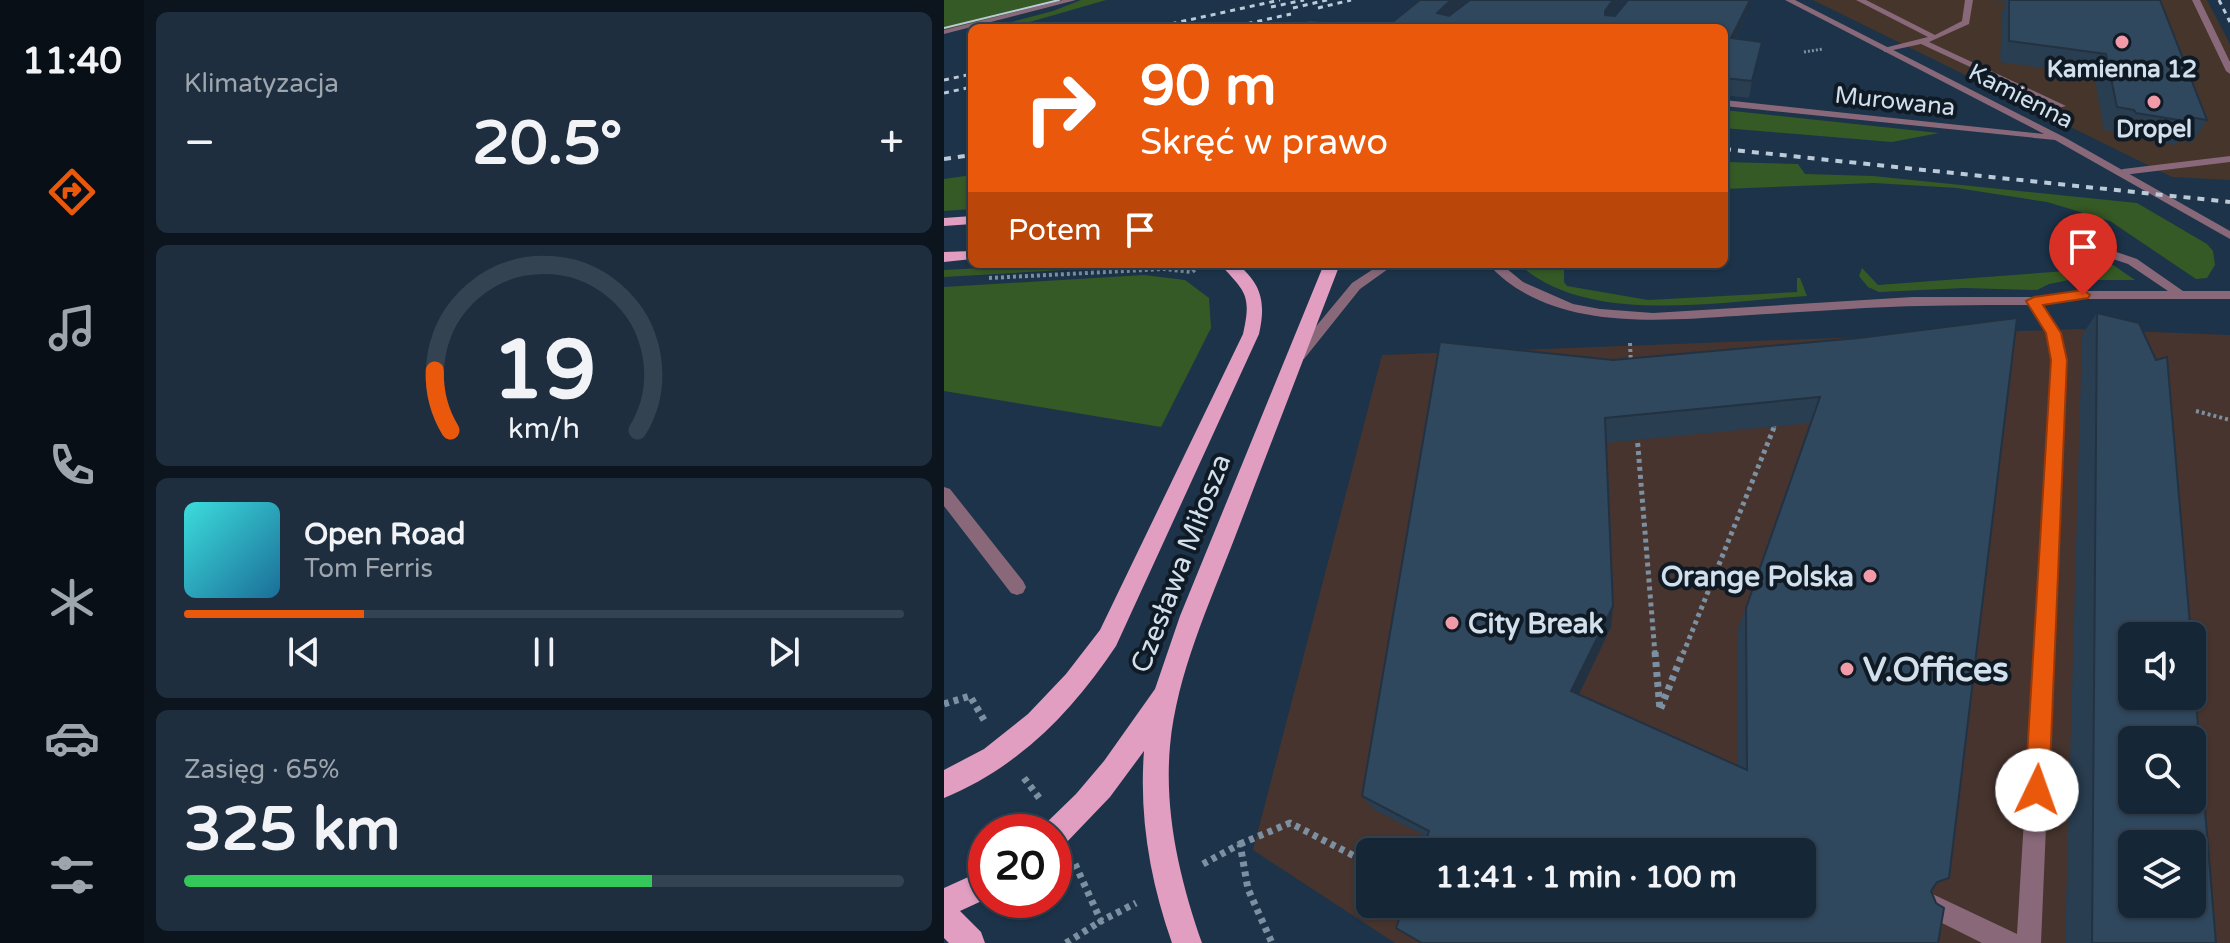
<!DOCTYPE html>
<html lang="pl">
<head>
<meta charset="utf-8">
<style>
	:root { --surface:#152637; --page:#1e2e3f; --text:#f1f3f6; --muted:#9da5ad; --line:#344352; --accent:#ea580c }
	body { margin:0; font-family:"Varela Round",sans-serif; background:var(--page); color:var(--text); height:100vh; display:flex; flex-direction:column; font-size:30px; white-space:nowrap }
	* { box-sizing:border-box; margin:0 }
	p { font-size:26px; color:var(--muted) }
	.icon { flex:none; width:44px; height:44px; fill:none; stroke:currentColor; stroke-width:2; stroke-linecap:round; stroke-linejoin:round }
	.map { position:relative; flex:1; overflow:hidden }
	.panel { display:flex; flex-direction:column; gap:12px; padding:12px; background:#0c151e; width:800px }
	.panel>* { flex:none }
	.top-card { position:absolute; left:24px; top:24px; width:760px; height:244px; border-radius:12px; box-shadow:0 2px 6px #0004,0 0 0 2px var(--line); background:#ea580c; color:#fff; overflow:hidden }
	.tools { position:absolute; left:1174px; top:622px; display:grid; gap:16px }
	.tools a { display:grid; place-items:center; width:88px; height:88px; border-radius:12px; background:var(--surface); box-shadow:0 2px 6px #0004,0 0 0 2px var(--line); font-size:40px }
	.speed { position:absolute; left:24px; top:814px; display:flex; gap:16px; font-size:40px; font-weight:700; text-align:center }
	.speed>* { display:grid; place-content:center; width:104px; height:104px; border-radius:50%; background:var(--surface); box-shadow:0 2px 6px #0004,0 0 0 2px var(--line); line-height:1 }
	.speed .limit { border:12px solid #d22; background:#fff; color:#111 }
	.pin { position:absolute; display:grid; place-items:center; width:68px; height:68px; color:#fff; margin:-82px -34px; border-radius:50% 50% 50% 0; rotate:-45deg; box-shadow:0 0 8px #0007 }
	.pin .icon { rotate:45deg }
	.me { position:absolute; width:88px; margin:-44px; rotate:3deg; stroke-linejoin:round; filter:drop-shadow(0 0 6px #0008) }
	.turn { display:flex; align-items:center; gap:28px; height:168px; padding:0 40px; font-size:36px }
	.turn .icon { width:104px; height:104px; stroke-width:2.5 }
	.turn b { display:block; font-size:56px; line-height:68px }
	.then { display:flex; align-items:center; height:76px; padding:0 40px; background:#0003; gap:16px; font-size:30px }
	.big { font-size:60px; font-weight:800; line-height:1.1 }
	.panel .card { flex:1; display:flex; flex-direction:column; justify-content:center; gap:12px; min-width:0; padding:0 28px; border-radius:12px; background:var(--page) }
	.panel .dial { align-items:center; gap:0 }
	.dial svg { height:208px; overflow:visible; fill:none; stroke:var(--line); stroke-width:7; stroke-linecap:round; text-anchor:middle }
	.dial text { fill:var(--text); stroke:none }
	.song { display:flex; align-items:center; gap:24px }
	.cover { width:96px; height:96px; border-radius:12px; background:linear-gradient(135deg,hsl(180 70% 55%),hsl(200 70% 35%)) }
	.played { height:8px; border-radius:4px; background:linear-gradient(90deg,var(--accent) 25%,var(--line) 25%) }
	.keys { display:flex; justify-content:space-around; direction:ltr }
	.heat { display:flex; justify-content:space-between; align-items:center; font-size:44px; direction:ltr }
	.charge { height:12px; border-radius:6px; background:linear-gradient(90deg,#34c759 65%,var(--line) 0) }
	.trip { position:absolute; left:412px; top:838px; width:460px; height:80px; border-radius:12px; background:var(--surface); box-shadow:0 2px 6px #0004,0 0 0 2px var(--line); font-weight:800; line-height:80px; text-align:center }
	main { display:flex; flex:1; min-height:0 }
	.dock { display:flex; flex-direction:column; width:144px; justify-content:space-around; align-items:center; background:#080f16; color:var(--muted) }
	.dock .icon { width:56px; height:56px }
	.dock .selected { color:var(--accent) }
	.dock b { font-size:36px; color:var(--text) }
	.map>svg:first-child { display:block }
</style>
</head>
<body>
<main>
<nav class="dock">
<b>11:40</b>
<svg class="icon selected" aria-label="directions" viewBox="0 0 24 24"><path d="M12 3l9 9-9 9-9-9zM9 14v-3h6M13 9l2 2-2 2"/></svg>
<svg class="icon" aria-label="music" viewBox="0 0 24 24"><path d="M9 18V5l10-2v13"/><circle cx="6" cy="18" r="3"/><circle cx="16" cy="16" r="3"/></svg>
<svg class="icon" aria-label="phone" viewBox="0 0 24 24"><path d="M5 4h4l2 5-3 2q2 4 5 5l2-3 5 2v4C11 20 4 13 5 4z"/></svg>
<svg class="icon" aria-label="climate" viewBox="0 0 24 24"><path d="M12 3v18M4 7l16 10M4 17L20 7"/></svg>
<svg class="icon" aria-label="car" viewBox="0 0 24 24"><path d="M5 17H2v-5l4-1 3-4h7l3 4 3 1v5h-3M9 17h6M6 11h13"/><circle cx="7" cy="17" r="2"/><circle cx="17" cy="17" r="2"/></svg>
<svg class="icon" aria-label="filters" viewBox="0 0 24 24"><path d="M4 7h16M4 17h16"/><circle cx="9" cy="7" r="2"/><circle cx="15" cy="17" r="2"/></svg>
</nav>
<section class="panel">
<div class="card"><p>Klimatyzacja</p>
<div class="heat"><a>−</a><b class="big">20.5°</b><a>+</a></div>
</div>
<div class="card dial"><svg viewBox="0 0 100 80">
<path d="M14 69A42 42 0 1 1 86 69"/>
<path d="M14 69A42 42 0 0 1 8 46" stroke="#ea580c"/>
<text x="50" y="56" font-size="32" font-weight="700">19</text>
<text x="50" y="72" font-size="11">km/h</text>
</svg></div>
<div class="card">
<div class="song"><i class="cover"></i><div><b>Open Road</b><p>Tom Ferris</p></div></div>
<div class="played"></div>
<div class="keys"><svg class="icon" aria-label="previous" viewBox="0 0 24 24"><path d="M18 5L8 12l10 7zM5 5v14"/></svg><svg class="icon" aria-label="pause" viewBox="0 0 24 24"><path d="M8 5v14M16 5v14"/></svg><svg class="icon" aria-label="next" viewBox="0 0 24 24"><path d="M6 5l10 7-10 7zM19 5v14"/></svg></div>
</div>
<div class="card"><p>Zasięg · 65%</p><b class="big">325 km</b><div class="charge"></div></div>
</section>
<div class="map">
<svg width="1286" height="943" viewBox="0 0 1286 943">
	<rect width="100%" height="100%" fill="#1c3349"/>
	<!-- commercial -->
	<path fill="#47342e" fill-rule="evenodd" d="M1133,329L1286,335V943H451L309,850L438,355ZM1188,636H1248V696H1188ZM1188,740H1248V800H1188ZM1188,844H1248V904H1188ZM426,852H858V904H426Z"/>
	<!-- industrial -->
	<path fill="#46352a" d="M869,0H1263L1286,44V180L1228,177Z"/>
	<!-- green -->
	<g fill="#365a25">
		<path d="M0,0H122L0,30Z"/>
		<path d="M137,0H162L65,28H44L109,11Z"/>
		<path d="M780,110L995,133L948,142L780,128Z"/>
		<path d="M780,162L854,164L861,174L929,176L1193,203L1263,244L1269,251L1271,265L1263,278L1252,279L1166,221L1103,202L1013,188L930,183L780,189Z"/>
		<path d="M28,175V209L0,211V179Z"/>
		<path d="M1148,258L1169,265L1191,280H1125L1105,284L1093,290L1020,288L935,292L924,287L915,276L918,268L934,285L1136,270L1137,263Z"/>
		<path d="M109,264H224L0,277V270Z"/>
		<path d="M575,264H620V282L623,286L704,300L853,292V278H856L863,296C778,301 643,327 575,264Z"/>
		<path d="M200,275L241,280L265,298L267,328L217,427L0,391V287Z"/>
	</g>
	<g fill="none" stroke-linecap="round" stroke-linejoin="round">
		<!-- path-far3 -->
		<path stroke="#7d90a1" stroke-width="3" stroke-dasharray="2 2" stroke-linecap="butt" d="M860,52L879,49"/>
		<!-- path-far2 -->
		<g stroke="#7d90a1" stroke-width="4" stroke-dasharray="3 3" stroke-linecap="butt">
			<path d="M45,278L220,269L248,272L253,268"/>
			<path d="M686,343L687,365"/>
			<path d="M1252,411L1286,420"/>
			<path d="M830,427L832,422"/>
		</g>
		<!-- path-far1 -->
		<g stroke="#7d90a1" stroke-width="5" stroke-dasharray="4 4" stroke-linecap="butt">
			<path d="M693,435L711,654"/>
			<path d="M739,654L831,425"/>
		</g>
		<!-- path -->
		<g stroke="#7d90a1" stroke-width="7" stroke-dasharray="5 5" stroke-linecap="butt">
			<path d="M711,652L716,710L739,652"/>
			<path d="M0,704L26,696L40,720"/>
			<path d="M80,778L96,799"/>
			<path d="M296,844L346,823L426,864"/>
			<path d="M131,864L157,921L192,903"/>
			<path d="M259,864L296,844L304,889L328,943"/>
			<path d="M122,943L157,921"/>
		</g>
		<!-- lane -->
		<g fill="#896979" fill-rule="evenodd">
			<path d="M119,0H132L0,34V30Z"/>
			<path d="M912,0H922L991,35L1018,21L1021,0H1029L1025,24L985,42L1122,106L1114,108L977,44L940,52V48L984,37Z"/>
			<path d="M1248,0H1256L1286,62V74L1282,71Z"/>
			<path d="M1286,156V162L1179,175L1174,172L1179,169Z"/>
			<path d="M1155,246L1193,259L1239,291H1286V299H1139L1098,304L1116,333L1122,360L1097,943H1038L972,910L968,902L972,894L980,890L1073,934L1108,360L1102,333L1086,305C1031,305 976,305 921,308C878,311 835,313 792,316C711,321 605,331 544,264H557L579,282L629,304L656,309L709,313L969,297H1090L1139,291H1224L1184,264L1151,253V247Z"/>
			<path d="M437,264H451L416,289L360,359H350L348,356L350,353L408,283Z"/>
			<path d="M0,487L6,489L79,581L82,587L79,593L73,595L67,593L0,506Z"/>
		</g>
		<!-- street -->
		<path fill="#896979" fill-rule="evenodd" d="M841,0H851L1120,137L1286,231V239L1111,140L780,106V100L1100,134Z"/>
		<!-- primary -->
		<g fill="#e19ec1" fill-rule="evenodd">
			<path d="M28,216V224L0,226V218Z"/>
			<path d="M28,251V259L0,262V252Z"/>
			<path d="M276,264H293C318,284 322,303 315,334L172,646C128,712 75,767 0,798V770L40,749L84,714L122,674L156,630L299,334C308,294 301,292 276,264Z"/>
			<path d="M380,264H396C361,355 326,446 291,537C265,605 233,673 226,746C220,813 236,880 258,943H228C206,880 195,817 200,751L166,797L120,845L110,849V832H97L100,825L132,794L160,761L211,689L236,616Z"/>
			<path d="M42,869V899L16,911L37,932L41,943H5L0,938V888Z"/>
		</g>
		<!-- tram -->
		<path stroke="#bbcad9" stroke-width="2" d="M0,28L115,0"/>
		<!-- rail-far1 -->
		<g stroke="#bbcad9" stroke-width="3" stroke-dasharray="5 5" stroke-linecap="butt">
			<path d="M1275,0L1286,22"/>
			<path d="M327,7L360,0"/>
			<path d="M349,8L383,0"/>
			<path d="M374,8L407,0"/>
			<path d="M208,28L336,0"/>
			<path d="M284,28L347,14"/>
			<path d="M0,80L28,74"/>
			<path d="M0,93L28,87"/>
		</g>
		<!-- rail -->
		<g stroke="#bbcad9" stroke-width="4" stroke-dasharray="7 7" stroke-linecap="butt">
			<path d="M780,149L1286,202"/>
			<path d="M0,159L28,155"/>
		</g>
	</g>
	<!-- wall -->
	<g fill="#293e51" fill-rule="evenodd">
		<path d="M526,0H679L668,16L805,11L792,39L815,57L805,98L780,95V28L520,4Z"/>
		<path d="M1049,0H1216L1263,120L1248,143L1234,141L1232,145L1178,136L1176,132L1160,130L1150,75L1056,62L1058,12L1062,1Z"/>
		<path d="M1153,313L1272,943H1121L1138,335Z"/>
		<path d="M915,338L1005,878L992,884L483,837L431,810L418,796L669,360ZM866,423L794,629V766L635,694L667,627L669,606L662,443Z"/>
	</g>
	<!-- shaded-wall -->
	<g fill="#223242">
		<path d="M507,0H520V5L495,28L493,13Z"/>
		<path d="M669,0H679L661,26V11Z"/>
		<path d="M806,0H807L805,11L785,54L787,38Z"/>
		<path d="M818,42L815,57L805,98L808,81Z"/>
		<path d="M669,606L667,627L628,709L627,691Z"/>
	</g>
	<!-- building -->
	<g fill="#30485e" stroke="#223242" stroke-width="2" fill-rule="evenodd">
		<path d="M476,0H507L493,13L505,16L526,0H669L661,11V15L671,16L684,0H806L787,38L818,42L808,81L780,78V28H441Z"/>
		<path d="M1065,0H1216L1263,120L1246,117L1247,122L1192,113L1190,110L1173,107L1162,54L1065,41Z"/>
		<path d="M365,20L426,26L423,28H352Z"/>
		<path d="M1153,313L1195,323L1212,360L1223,357L1247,636H1188V696H1248V653L1272,943H1148ZM1188,740H1248V800H1188ZM1188,844H1248V904H1188Z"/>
		<path d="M1073,318L1005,878L993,882L987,891L992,903L1000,908L994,943H478L452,928L460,904H858V852H478L485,831L418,796L496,342L669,360L915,338ZM876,397L802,608L803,770L627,691L669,606L661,418Z"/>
	</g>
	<!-- route -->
	<path fill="#ea580c" stroke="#983908" stroke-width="2" d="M1139,290L1146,295L1144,298L1099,305L1117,333L1123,360L1105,790L1102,798L1093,802L1084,798L1081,790L1107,360L1102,333L1082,301L1090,297Z"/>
	<!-- markers -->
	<g fill="#f39aa9" stroke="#101a24" stroke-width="3">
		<circle cx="1178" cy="42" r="8"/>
		<circle cx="1210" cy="102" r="8"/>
		<circle cx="926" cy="576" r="8"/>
		<circle cx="508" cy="623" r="8"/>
		<circle cx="903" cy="669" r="8"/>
	</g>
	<g text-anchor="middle" stroke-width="8" stroke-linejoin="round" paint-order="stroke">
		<!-- far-poi labels -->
		<g font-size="24" font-weight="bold" fill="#d2e0ed" stroke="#101a24">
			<text x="1178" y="77">Kamienna 12</text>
			<text x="1210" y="137">Dropel</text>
		</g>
		<!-- far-street labels -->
		<g font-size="24" fill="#d2e0ed" stroke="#101a24">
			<text transform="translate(1077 96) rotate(27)" y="8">Kamienna</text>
			<text transform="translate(951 101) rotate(6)" y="8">Murowana</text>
		</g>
		<!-- street labels -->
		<g font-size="28" fill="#d2e0ed" stroke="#101a24">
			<text transform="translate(236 563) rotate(-69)" y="10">Czesława Miłosza</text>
		</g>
		<!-- poi labels -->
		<g font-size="28" font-weight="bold" fill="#d2e0ed" stroke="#101a24" text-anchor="end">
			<text x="910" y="586">Orange Polska</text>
			<text x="524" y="633" text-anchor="start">City Break</text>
		</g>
		<!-- near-poi labels -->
		<g font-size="34" font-weight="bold" fill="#d2e0ed" stroke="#101a24" text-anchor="start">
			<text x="919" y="681">V.Offices</text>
		</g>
	</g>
</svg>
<div class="tools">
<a><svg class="icon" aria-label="sound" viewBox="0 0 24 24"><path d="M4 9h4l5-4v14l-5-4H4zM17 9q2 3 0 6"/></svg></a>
<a><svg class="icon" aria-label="search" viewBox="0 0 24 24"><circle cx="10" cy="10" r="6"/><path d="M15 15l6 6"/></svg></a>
<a><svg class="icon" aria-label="layers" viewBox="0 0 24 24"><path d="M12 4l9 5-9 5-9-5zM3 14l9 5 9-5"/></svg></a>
</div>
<div class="speed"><div class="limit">20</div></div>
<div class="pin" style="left:1139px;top:295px;background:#d93025"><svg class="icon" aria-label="arrive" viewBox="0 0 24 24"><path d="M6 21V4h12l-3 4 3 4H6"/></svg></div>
<svg class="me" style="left:1093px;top:790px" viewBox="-20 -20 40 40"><circle r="19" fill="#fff"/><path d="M0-13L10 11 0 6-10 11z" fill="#ea580c"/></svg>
<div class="trip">11:41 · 1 min · 100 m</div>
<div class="top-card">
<div class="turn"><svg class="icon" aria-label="right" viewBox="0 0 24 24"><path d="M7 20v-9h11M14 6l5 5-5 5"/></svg><div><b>90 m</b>Skręć w prawo</div></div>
<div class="then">Potem<svg class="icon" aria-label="arrive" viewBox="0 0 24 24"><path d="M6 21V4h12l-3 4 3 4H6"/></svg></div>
</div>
</div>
</main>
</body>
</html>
